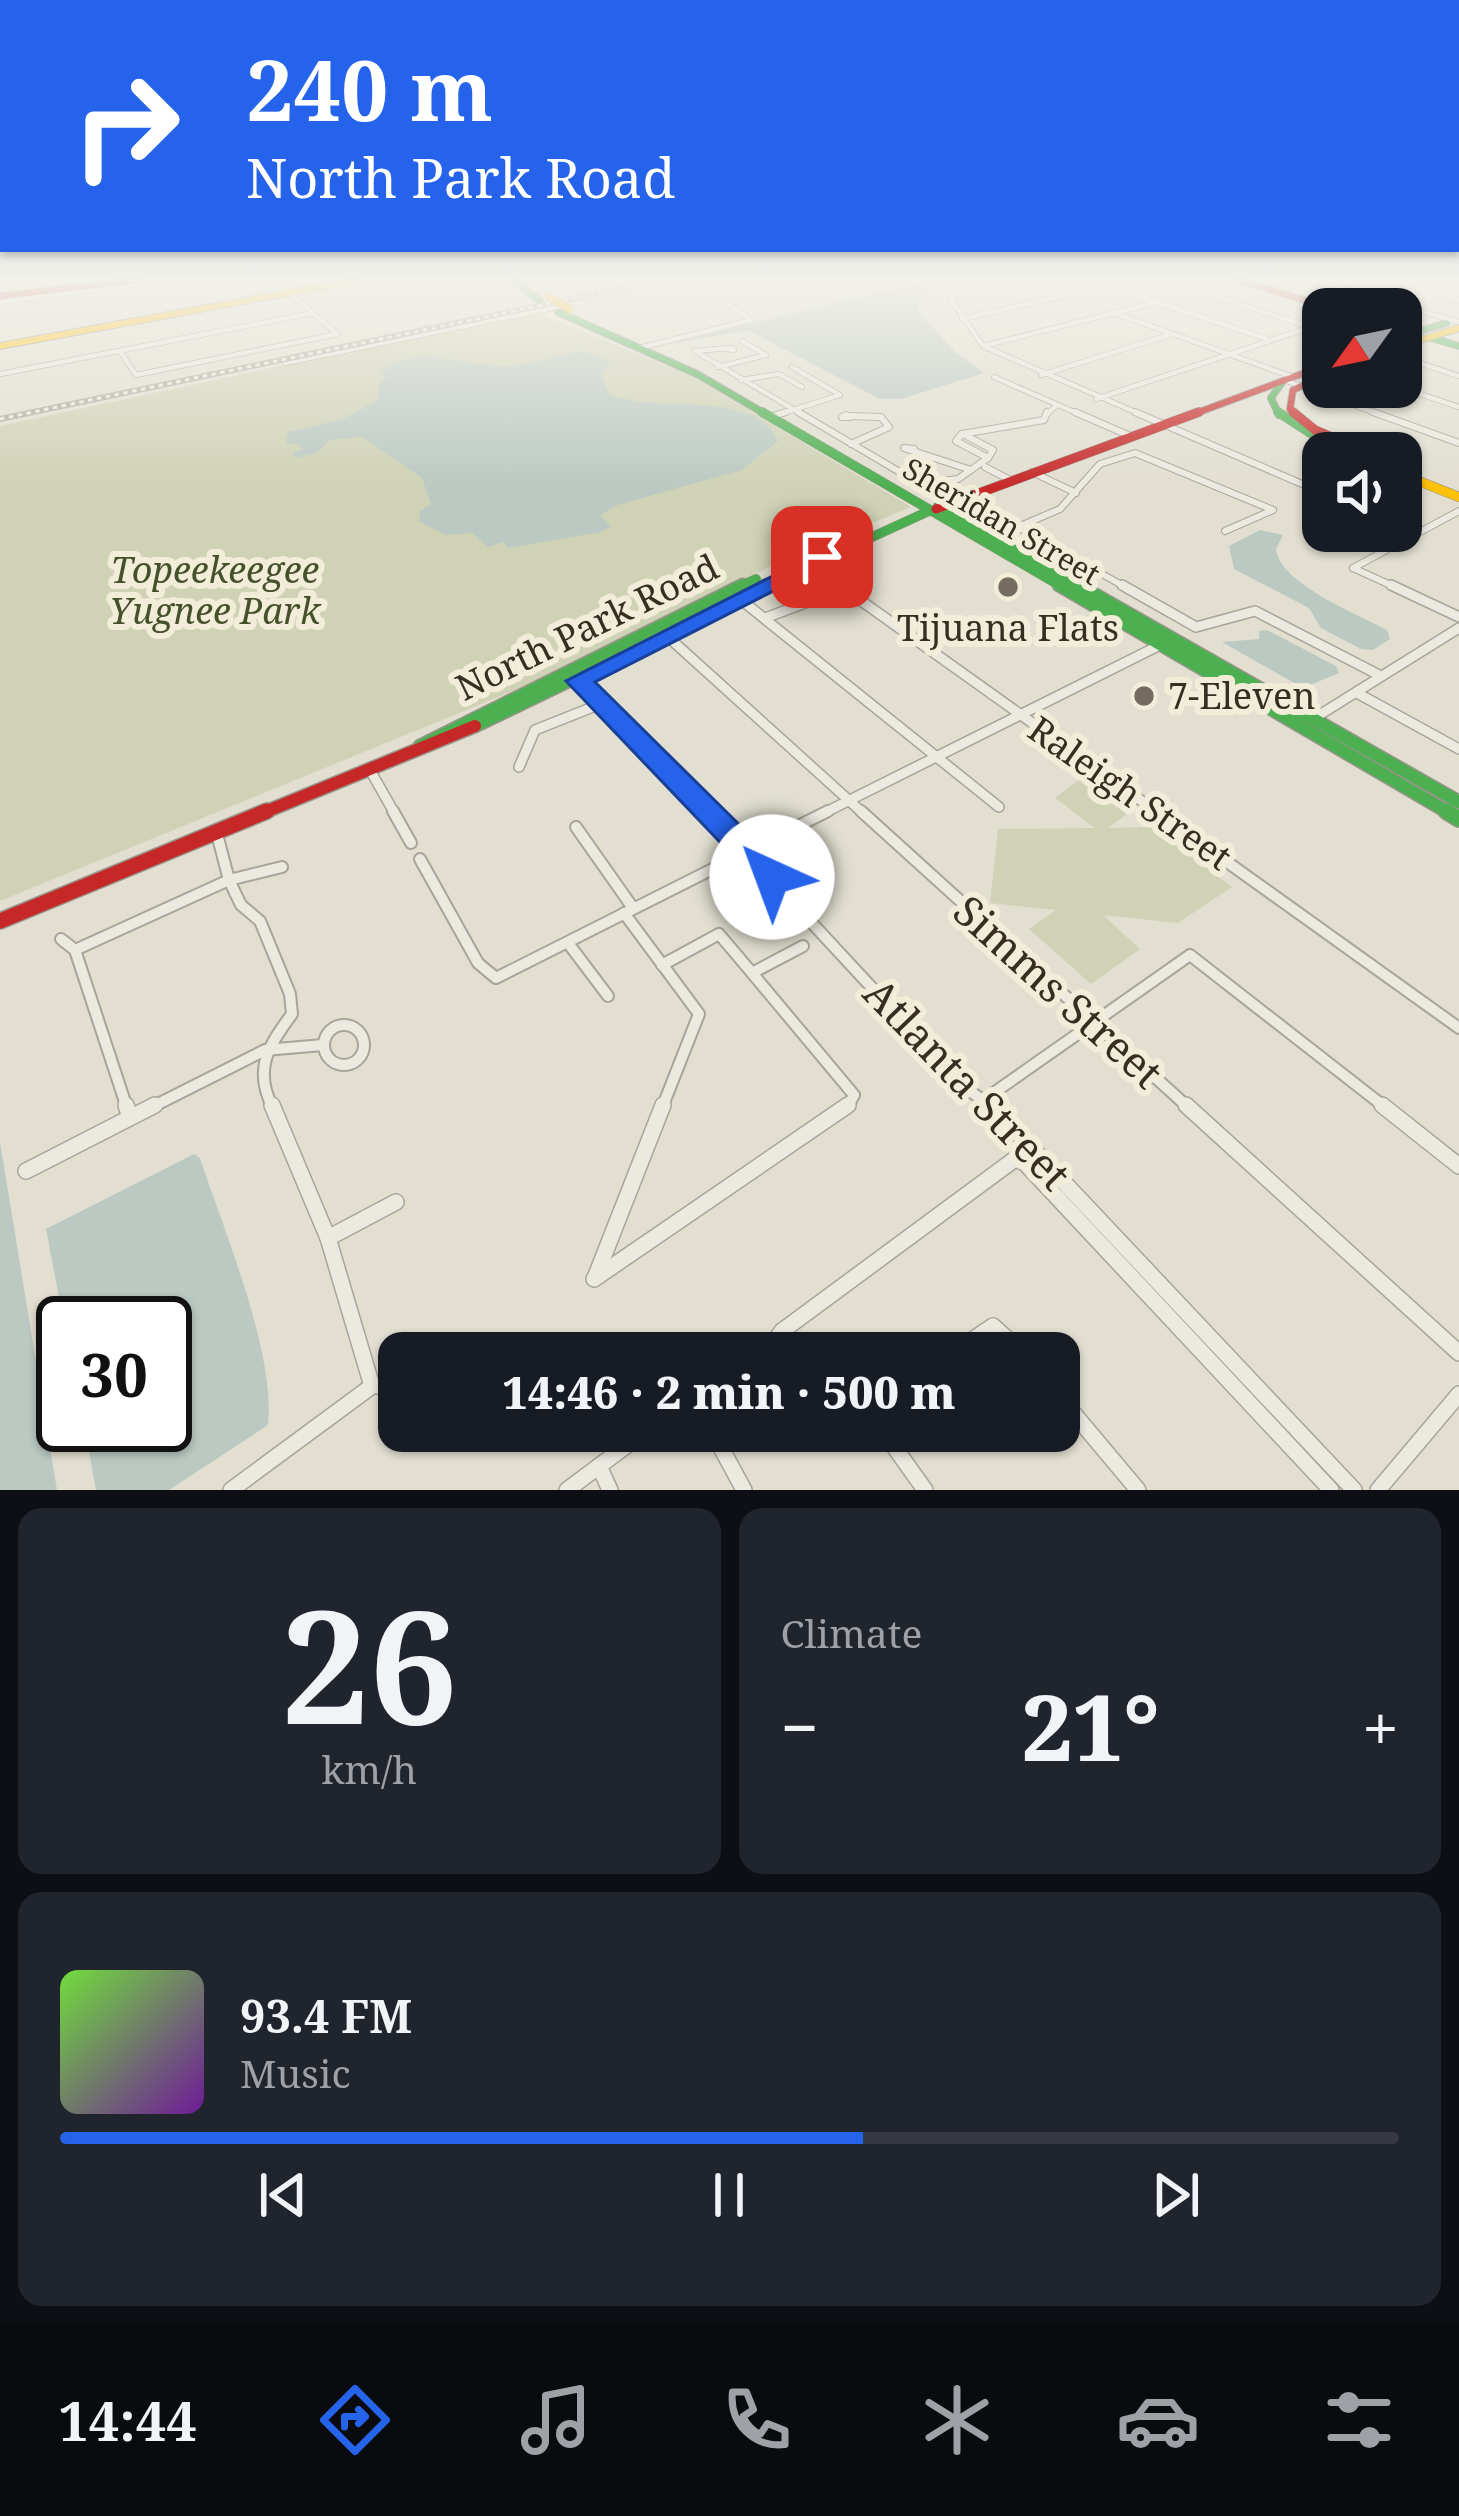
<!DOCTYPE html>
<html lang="en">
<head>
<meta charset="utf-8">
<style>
	:root { --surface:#171b24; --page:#20242c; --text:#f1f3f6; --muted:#9ea1a6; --line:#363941; --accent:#2563eb }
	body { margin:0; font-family:"Noto Serif",serif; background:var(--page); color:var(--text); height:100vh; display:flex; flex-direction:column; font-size:45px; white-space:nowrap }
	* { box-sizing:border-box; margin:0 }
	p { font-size:39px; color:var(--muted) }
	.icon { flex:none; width:66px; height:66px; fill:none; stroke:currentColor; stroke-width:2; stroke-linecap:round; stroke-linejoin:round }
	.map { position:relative; height:1490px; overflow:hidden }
	.details { display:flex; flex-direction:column; gap:18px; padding:18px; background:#0d0f14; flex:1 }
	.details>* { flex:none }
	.guide { position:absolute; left:0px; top:0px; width:1461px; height:252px; box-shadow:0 3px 9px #0004; background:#2563eb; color:#fff; overflow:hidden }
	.needle { width:78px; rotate:237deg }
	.buttons { position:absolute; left:1302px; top:288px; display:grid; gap:24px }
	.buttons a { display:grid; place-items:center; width:120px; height:120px; border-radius:24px; background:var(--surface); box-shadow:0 3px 9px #0004; font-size:60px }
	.speed { position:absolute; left:36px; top:1296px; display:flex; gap:24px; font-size:60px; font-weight:700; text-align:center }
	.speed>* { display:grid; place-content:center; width:156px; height:156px; border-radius:50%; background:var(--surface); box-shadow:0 3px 9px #0004; line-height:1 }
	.speed .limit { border:6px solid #111; border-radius:18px; background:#fff; color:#111 }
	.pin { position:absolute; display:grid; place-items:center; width:102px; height:102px; color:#fff; margin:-51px; border-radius:24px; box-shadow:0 6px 18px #0006 }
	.me { position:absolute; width:132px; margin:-66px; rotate:317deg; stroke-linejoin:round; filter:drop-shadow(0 0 9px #0008) }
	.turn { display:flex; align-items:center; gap:42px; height:252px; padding:0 48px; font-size:54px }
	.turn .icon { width:156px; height:156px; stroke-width:2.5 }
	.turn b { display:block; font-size:84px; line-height:102px }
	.big { font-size:90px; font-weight:800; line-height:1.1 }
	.details .widget { flex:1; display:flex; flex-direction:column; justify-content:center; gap:18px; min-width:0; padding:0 42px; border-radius:24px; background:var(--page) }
	.details .dial { align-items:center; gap:0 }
	.dial b { font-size:156px; line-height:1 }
	.song { display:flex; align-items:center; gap:36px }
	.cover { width:144px; height:144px; border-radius:18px; background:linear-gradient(135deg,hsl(100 70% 55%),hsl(280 70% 35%)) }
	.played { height:12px; border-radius:6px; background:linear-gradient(90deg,var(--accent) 60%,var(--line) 60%) }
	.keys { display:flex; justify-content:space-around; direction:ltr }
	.heat { display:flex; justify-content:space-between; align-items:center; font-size:66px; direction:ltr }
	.details .tiles { flex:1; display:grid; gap:18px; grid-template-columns:1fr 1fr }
	.widget:last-child { grid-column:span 2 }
	.trip { position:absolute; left:378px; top:1332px; width:702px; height:120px; border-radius:24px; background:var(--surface); box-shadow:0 3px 9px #0004; font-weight:800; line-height:120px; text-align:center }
	.tab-bar { display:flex; height:192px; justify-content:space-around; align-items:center; background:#090b0e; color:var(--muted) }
	.tab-bar .icon { width:84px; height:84px }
	.tab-bar .active { color:var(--accent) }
	.tab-bar b { font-size:54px; color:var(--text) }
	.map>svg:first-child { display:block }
</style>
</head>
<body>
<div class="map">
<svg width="1459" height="1490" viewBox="0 0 1459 1490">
	<rect width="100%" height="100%" fill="#e2dfd1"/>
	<!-- green -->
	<g fill="#cfd2b5">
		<path d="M534,312L688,374L911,507L779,562L586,661L0,901V426Z"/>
		<path d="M1083,777L1131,811L1108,828L1153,827L1232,887L1178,923L1103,915L1140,949L1091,984L1029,929L1056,910L990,903L998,829L1095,828L1055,798Z"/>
	</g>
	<!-- water -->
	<g fill="#bbc9c2">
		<path d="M929,280H964L919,294V312L955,352L984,373L901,399H880L747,330L666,345Z"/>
		<path d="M584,351L610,362L601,375L609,394C654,415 754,387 778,441L742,470L617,505L600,515L611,526L601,532L508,548L503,542L488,547L472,533L445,535L419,521L420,511L431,504L422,478L362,437L329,440L317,453L296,458L292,452L302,450L300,445L286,443L288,432L343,419L379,399V386L386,378L381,373C412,341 472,369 510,366C535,365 559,353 584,351Z"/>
		<path d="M1260,530L1283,535L1276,549C1279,583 1359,615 1387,630L1390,639L1373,650L1361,649L1321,628L1309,608L1234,569L1229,546Z"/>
		<path d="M1267,630L1336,666L1339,673L1303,688L1222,642L1259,639V631Z"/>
		<path d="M0,1142L57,1490H0Z"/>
		<path d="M194,1154L200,1158C223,1228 276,1353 268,1425L169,1490H96L84,1425H165V1323H64L46,1229Z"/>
	</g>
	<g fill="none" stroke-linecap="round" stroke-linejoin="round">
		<!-- street-far4 casing -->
		<g stroke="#a8a499" stroke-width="6">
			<g id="street-far4">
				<path d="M1022,280L950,298L983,346L1142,415"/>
				<path d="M1090,280L1267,339"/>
				<path d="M1313,280L1459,322"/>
				<path d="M1388,280L1459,300"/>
				<path d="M1176,284L1308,326"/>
				<path d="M287,290L337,334"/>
				<path d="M0,302L168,280"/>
				<path d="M1117,314L1293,377"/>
				<path d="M962,319L1106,286"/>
				<path d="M983,346L1154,303L1183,280"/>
				<path d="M639,348L752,320L727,304"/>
				<path d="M732,348L734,350L726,349Z"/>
				<path d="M120,351L136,375L337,334"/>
				<path d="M695,351L803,415"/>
				<path d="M695,351L728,348"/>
				<path d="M1401,357L1459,376"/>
				<path d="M285,363L582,302"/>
				<path d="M718,367L766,355L742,341"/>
				<path d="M0,374L313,313"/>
				<path d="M1041,375L1172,334"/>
				<path d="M994,377L1081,415"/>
				<path d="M741,380L779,374L802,387L798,385"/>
				<path d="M1284,380L1381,415"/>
				<path d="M1399,387L1459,407"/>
				<path d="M1096,399L1323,323"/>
				<path d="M777,415L840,395L792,367"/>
				<path d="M1046,415L1057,405"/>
			</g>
		</g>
		<!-- street-far3 casing -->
		<g stroke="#a8a499" stroke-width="8">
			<g id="street-far3">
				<path d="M798,412L920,484L958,479L988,458"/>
				<path d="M1075,412L1128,435"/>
				<path d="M1135,412L1323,493"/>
				<path d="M1373,412L1459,443"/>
				<path d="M846,415L850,417H842Z"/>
				<path d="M849,416L881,417L889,427L851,444"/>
				<path d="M770,417L786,412"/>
				<path d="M962,434L1044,420L1047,412"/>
				<path d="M962,434L956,441L988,458"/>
				<path d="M965,435L993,450L988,458"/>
				<path d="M914,449L904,448L971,470"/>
				<path d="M985,467L1010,480"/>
				<path d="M1032,472L1076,493"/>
				<path d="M801,558L844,588"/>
				<path d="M1353,568L1459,511"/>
				<path d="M1353,568L1397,588"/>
				<path d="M1127,588L1018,527L1060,509L1100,464L1135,453L1273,510L1225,531"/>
			</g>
		</g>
		<!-- street-far2 casing -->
		<g stroke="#a8a499" stroke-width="12">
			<g id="street-far2">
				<path d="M839,585L1160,814"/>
				<path d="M1122,585L1196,627L1255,611L1381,676"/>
				<path d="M1391,585L1459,617"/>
				<path d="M735,595L999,807"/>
				<path d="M765,618L843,589"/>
				<path d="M667,636L864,814"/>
				<path d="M579,681L711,814"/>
				<path d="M1357,693L1459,749"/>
				<path d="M1313,719L1459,628"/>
				<path d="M519,767L535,730L598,705"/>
				<path d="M370,770L395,814"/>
				<path d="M822,814L1160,645"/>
			</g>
		</g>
		<!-- street-far1 casing -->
		<g stroke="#a8a499" stroke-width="14">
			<g id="street-far1">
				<path d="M393,811L411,843"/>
				<path d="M708,811L964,1087L994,1108"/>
				<path d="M861,811L1189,1108"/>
				<path d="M1156,811L1459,1028"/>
				<path d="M576,827L633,908"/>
				<path d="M217,834L229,880L241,905L260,921L290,994L292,1014C268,1046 253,1070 273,1108"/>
				<path d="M420,859L478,963L496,978L828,811"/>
				<path d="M624,913L699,1014L662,1108"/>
				<path d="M61,939L75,950L127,1108"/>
				<path d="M568,943L608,996"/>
				<path d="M75,950L229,880L282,867"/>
				<path d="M662,965L719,934L752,973L803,946"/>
				<path d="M752,973L854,1095L847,1108"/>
				<circle cx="344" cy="1045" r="20"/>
				<path d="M985,1099L1190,955L1386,1108"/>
				<path d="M150,1108L265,1050L323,1045"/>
			</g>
		</g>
		<!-- street casing -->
		<g stroke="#a8a499" stroke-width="18">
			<g id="street">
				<path d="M126,1105L129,1115"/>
				<path d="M272,1105L328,1238L372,1386"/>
				<path d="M991,1105L1354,1490"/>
				<path d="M1186,1105L1459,1353"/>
				<path d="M1382,1105L1459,1166"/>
				<path d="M26,1171L155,1105"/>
				<path d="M328,1238L396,1202"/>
				<path d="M595,1278L663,1105"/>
				<path d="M594,1279L848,1105"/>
				<path d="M766,1353L782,1331L1015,1159L1025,1163L1331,1490"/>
				<path d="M953,1353L993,1326L1023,1353"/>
				<path d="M1059,1396L1138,1490"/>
				<path d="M712,1431L744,1490"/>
				<path d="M830,1431L848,1438L858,1431"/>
				<path d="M883,1431L925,1490"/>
				<path d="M599,1466L610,1490"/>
				<path d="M231,1490L372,1386L399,1385"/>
				<path d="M567,1490L646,1431"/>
				<path d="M1378,1490L1459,1394"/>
			</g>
		</g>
		<!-- fast-far3 casing -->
		<g stroke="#98948a" stroke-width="8">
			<g id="fast-far3">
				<path d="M513,280L539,300"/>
				<path d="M558,312L697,374L767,415"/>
				<path d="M1401,337L1446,323"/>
				<path d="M1431,338L1459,346"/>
				<path d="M1279,415L1271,398L1283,381"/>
			</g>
		</g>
		<!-- fast-far2 casing -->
		<g stroke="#98948a" stroke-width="10">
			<g id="fast-far2">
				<path d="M762,412L1064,588"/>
				<path d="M1278,412L1329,445"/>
				<path d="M938,506L1083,588"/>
				<path d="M737,588L756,579"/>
				<path d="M761,588L929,511"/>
			</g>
		</g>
		<!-- fast-far1 casing -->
		<g stroke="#98948a" stroke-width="15">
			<g id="fast-far1">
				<path d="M1059,585L1451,814"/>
				<path d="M1078,585L1459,802"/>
				<path d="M475,726L767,585"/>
				<path d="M420,746L743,585"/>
			</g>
		</g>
		<!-- fast casing -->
		<g stroke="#98948a" stroke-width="18">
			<path id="fast" d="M1446,811L1459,819"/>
		</g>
		<!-- slow-far1 casing -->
		<g stroke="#98948a" stroke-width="8">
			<g id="slow-far1">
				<path d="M0,346L358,280"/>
				<path d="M1401,346L1459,328"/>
			</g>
		</g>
		<!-- slow casing -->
		<g stroke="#98948a" stroke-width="10">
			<path id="slow" d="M1401,474L1459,497"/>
		</g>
		<!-- jam-far3 casing -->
		<g stroke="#98948a" stroke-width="8">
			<g id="jam-far3">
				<path d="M1239,280L1333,309"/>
				<path d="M0,296L139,280"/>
				<path d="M1191,415L1323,366"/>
				<path d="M1297,415L1290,409L1293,390L1323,376"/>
			</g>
		</g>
		<!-- jam-far2 casing -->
		<g stroke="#98948a" stroke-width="10">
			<g id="jam-far2">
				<path d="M1293,412L1315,430L1369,453"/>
				<path d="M936,509L1199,412"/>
			</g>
		</g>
		<!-- jam-far1 casing -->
		<g stroke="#98948a" stroke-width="15">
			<path id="jam-far1" d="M260,814L475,726"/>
		</g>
		<!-- jam casing -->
		<g stroke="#98948a" stroke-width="18">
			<path id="jam" d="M0,921L267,811"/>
		</g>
		<!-- street-far4 -->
		<use href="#street-far4" stroke="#ece9e1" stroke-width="4.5"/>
		<!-- street-far3 -->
		<use href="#street-far3" stroke="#ece9e1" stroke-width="6"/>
		<!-- street-far2 -->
		<use href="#street-far2" stroke="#ece9e1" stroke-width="9"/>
		<!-- street-far1 -->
		<use href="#street-far1" stroke="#ece9e1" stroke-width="10"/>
		<!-- street -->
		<use href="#street" stroke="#ece9e1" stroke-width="15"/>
		<!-- fast-far3 -->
		<use href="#fast-far3" stroke="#4caf50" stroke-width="6"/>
		<!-- fast-far2 -->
		<use href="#fast-far2" stroke="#4caf50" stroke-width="9"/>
		<!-- fast-far1 -->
		<use href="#fast-far1" stroke="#4caf50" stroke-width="12"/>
		<!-- fast -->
		<use href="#fast" stroke="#4caf50" stroke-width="15"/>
		<!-- slow-far1 -->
		<use href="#slow-far1" stroke="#ffc107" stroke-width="6"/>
		<!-- slow -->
		<use href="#slow" stroke="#ffc107" stroke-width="9"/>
		<!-- jam-far3 -->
		<use href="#jam-far3" stroke="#c62828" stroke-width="6"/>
		<!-- jam-far2 -->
		<use href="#jam-far2" stroke="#c62828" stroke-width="9"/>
		<!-- jam-far1 -->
		<use href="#jam-far1" stroke="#c62828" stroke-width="12"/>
		<!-- jam -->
		<use href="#jam" stroke="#c62828" stroke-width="15"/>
		<!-- rail casing -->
		<g stroke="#aca9a2" stroke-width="6">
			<path id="rail" d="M0,419L662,280"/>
		</g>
		<!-- rail -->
		<use href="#rail" stroke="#f2edd8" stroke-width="3" stroke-dasharray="4.5" stroke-linecap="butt"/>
		<!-- slow-bridge casing -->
		<g stroke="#8e8a80" stroke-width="9" stroke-linecap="butt">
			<path id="slow-bridge" d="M549,297L569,309"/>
		</g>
		<!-- slow-bridge -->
		<use href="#slow-bridge" stroke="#ffc107" stroke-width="8"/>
	</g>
	<!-- sky -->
	<linearGradient id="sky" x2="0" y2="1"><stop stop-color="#96bcd9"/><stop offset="0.57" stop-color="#f2f1ea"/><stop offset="1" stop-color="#f2f1ea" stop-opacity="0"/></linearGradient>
	<rect width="1459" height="489" fill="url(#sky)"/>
	<!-- route -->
	<path fill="#2563eb" stroke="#184099" stroke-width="3" d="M822,551L830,553V562L595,682L783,868L788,877L783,885H761L566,681Z"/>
	<!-- markers -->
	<g fill="#736c5f" stroke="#f2edd8" stroke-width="4.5">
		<circle cx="1008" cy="587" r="12"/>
		<circle cx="1144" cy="696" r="12"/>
	</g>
	<g text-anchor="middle" stroke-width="12" stroke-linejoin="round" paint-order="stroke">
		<!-- far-street labels -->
		<g font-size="30" fill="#372e22" stroke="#f2edd8">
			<text transform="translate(1001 522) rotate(30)" y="10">Sheridan Street</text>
		</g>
		<!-- park labels -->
		<g font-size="36" font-style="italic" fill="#44512a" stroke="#f2edd8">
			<text x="215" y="583">Topeekeegee<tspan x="215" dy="41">Yugnee Park</tspan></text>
		</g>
		<!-- street labels -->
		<g font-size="36" fill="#372e22" stroke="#f2edd8">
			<text transform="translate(587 627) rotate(-26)" y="13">North Park Road</text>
			<text transform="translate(1130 793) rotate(35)" y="13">Raleigh Street</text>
		</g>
		<!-- poi labels -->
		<g font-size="36" fill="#372e22" stroke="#f2edd8">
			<text x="1008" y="641">Tijuana Flats</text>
			<text x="1168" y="709" text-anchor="start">7-Eleven</text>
		</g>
		<!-- near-street labels -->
		<g font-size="42" fill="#372e22" stroke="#f2edd8">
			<text transform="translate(1058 992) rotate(42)" y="15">Simms Street</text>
			<text transform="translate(967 1084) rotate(46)" y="15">Atlanta Street</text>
		</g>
	</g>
</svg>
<div class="buttons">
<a><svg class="needle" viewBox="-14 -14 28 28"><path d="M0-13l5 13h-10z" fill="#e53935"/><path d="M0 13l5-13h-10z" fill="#9ea1a6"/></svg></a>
<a><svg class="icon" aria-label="sound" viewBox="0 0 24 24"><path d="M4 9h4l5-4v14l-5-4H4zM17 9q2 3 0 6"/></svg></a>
</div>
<div class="speed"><div class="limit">30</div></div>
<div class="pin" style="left:822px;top:557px;background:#d93025"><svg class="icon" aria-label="arrive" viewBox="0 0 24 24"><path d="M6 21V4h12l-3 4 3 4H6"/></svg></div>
<svg class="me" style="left:772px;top:877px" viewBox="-20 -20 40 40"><circle r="19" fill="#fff"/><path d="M0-13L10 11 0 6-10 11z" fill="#2563eb"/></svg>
<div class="trip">14:46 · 2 min · 500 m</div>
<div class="guide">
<div class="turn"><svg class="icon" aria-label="right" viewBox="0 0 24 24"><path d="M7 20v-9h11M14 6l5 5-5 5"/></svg><div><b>240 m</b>North Park Road</div></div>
</div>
</div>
<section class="details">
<div class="tiles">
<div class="widget dial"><b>26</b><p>km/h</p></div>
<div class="widget"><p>Climate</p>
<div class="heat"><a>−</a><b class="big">21°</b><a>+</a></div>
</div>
<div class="widget">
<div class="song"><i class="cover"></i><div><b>93.4 FM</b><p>Music</p></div></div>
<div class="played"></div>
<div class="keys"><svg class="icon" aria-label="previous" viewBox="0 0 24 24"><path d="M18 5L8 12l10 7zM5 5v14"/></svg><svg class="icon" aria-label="pause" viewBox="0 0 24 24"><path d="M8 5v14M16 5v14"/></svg><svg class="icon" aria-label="next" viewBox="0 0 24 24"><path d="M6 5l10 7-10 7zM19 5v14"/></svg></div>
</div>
</div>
</section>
<nav class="tab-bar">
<b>14:44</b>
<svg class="icon active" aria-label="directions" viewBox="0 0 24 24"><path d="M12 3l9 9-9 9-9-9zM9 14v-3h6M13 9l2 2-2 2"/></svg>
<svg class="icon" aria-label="music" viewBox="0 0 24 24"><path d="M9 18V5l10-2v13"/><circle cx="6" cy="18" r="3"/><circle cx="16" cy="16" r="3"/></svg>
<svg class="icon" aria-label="phone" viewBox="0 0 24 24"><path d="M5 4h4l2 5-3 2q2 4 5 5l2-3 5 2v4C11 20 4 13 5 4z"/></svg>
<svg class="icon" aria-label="climate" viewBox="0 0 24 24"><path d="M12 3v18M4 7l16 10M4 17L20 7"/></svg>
<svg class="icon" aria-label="car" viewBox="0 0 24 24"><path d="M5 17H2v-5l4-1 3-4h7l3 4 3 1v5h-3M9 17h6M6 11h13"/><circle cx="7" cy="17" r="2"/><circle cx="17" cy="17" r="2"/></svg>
<svg class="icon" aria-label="filters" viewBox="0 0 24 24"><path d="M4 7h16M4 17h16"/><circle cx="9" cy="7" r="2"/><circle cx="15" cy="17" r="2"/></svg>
</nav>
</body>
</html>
